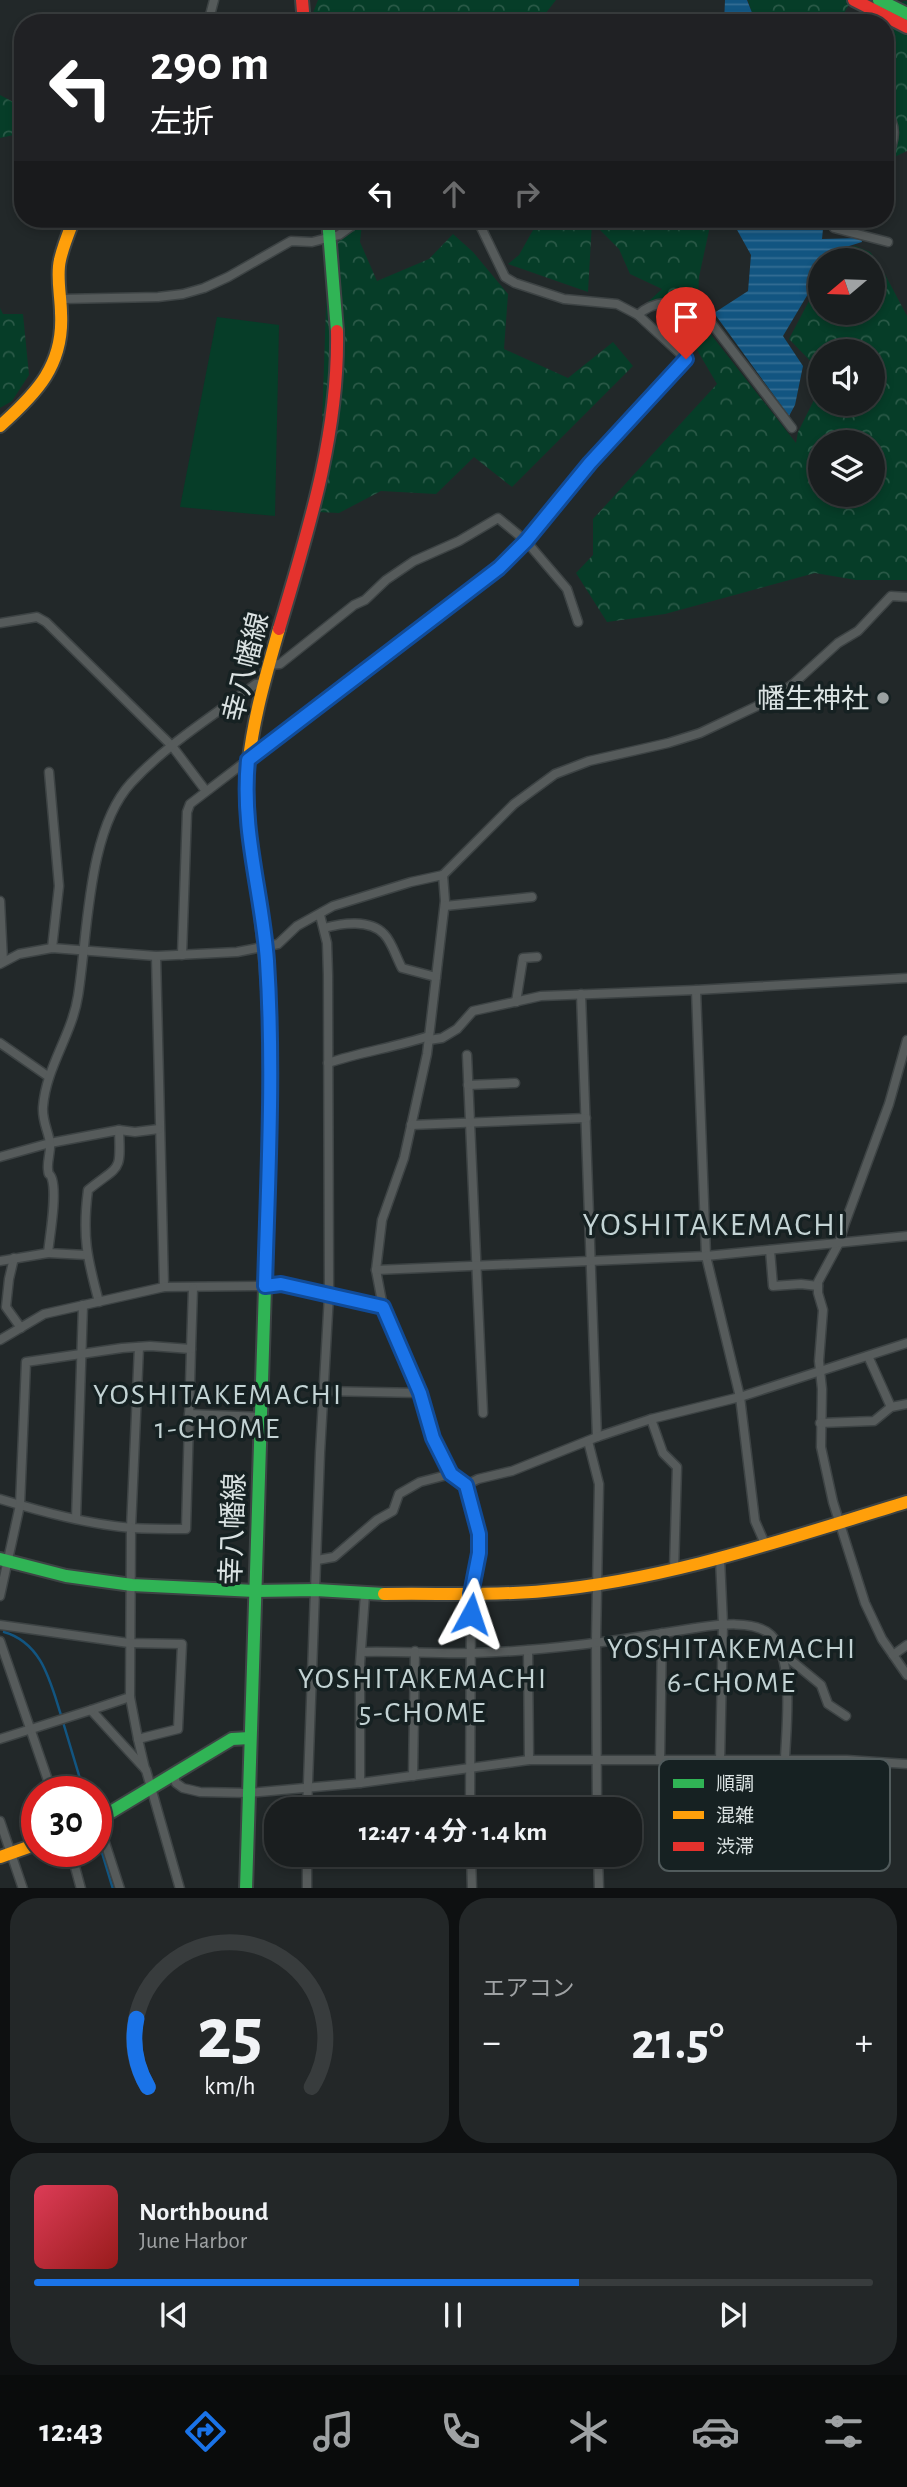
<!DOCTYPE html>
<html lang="ja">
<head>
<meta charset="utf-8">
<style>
	:root { --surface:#1a1e1f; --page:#232728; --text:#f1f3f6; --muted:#9fa2a4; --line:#383c3d; --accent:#1a73e8 }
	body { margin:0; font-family:"Alegreya Sans","Noto Sans JP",sans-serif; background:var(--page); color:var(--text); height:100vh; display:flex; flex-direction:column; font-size:26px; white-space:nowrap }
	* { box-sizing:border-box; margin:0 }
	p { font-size:23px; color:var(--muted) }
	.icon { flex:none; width:38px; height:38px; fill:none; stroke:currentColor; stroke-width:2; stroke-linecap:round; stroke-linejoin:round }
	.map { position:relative; height:1888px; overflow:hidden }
	.side { display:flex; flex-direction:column; gap:10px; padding:10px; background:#0e1011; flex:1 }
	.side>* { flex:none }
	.hud { position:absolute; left:14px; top:14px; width:880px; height:214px; border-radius:28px; box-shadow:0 4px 10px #0003,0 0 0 2px var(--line); background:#202124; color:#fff; overflow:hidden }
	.needle { width:46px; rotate:251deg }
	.tools { position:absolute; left:808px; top:248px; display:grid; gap:14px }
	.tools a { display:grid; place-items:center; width:77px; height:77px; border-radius:50%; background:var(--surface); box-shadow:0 4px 10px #0003,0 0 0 2px var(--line); font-size:35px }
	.speed { position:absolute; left:21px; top:1776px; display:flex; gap:14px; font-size:35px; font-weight:700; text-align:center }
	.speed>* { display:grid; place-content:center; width:91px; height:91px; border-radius:50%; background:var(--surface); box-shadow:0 4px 10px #0003,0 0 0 2px var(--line); line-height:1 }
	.speed .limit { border:10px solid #d22; background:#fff; color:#111 }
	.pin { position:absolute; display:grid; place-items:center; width:60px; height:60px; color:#fff; margin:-72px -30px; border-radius:50% 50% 50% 0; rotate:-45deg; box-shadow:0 0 7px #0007 }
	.pin .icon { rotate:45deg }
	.me { position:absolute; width:77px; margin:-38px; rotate:5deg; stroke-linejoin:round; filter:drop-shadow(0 0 5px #0008) }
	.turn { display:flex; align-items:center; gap:24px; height:147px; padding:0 21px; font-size:32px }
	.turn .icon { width:91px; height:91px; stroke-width:2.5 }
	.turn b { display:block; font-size:49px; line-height:60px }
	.lanes { display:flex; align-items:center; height:66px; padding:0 21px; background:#0003; justify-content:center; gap:35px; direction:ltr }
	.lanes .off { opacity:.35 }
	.big { font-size:52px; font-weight:700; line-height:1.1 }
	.side .widget { flex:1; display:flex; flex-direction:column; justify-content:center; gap:10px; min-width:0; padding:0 24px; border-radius:28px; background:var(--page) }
	.side .dial { align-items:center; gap:0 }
	.dial svg { height:182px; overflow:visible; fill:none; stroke:var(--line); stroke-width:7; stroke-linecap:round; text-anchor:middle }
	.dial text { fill:var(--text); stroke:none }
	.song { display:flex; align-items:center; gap:21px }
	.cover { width:84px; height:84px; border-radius:10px; background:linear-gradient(135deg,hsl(350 70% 55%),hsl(0 70% 35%)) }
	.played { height:7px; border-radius:4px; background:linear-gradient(90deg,var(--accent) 65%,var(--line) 65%) }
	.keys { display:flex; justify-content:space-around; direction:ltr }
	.heat { display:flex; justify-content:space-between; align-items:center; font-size:38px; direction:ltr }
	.side .tiles { flex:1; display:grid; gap:10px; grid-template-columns:1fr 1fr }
	.widget:last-child { grid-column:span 2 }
	.trip { position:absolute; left:264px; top:1797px; width:378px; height:70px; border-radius:28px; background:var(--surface); box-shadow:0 4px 10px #0003,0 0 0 2px var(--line); font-weight:700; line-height:70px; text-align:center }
	.menu { display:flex; height:112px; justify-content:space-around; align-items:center; background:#0a0c0c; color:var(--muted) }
	.menu .icon { width:49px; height:49px }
	.menu .on { color:var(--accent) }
	.menu b { font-size:32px; color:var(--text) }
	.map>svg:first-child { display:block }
</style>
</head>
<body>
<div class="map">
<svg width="907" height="1889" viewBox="0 0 907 1889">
	<defs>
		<pattern id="forest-crowns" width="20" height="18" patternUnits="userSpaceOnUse" patternTransform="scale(1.75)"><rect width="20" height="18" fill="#063d28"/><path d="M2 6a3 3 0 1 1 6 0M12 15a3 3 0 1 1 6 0" fill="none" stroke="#2a5947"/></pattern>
		<pattern id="water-rules" width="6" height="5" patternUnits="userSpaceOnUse" patternTransform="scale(1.75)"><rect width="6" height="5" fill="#125581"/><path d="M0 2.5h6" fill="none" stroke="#346d93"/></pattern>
	</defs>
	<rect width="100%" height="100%" fill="#222829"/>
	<!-- grass -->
	<path fill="#063d28" d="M217,317L279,325L275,516L180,507Z"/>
	<!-- forest -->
	<g fill="url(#forest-crowns)" fill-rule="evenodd">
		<path d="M318,0H556L538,23H309Z"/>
		<path d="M748,0H852L838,23H755Z"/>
		<path d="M904,1H907V151L886,161V23H879L891,8Z"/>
		<path d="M0,95L23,107V133L0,138Z"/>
		<path d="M525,219H708L710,226L699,277L698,300L691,309L796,443L798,432L821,386V404H873V352H821V372L789,339L821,278V313H873V261H832L842,250L855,246L870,252L879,263L907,316V580H856L815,573L665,614L607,622L576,573L593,555V519L717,384L683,326L673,324L648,302L662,289L630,274L619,249L592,222L588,292L508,264L519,255L533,230ZM821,443H873V495H821Z"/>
		<path d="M362,224L360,242L377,281L429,259L453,234L473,252L508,294L504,349L568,378L613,342L633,366L512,487L474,457L436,494L381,491L339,513L319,512L328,249Z"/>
		<path d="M0,308L3,314H23L29,375L12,401L0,408Z"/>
	</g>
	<!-- water -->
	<g fill="url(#water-rules)">
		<path d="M725,0H747L756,23H724Z"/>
		<path d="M731,219H824L822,239L861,238L862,242L833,251L827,261H821V272L783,336L803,366L795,405L789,416L714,313L748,291L751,255Z"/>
	</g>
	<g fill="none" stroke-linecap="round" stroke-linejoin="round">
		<!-- stream -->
		<g stroke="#125581" stroke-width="2.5">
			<path d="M4,1632C42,1643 50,1681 61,1715"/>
			<path d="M63,1722L84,1792"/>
			<path d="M96,1833L113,1889"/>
		</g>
		<!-- street casing -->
		<g stroke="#3d4344" stroke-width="11">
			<g id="street">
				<path d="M208,23L214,0"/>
				<path d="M886,112C898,126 894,144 886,159"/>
				<path d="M834,219L831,223L834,228L888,242"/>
				<path d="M62,299L158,297L183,294L204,288L228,277L291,241L312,242L339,235L361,219"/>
				<path d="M638,315C653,300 679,300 699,307L792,428"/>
				<path d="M0,623L37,617L46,622L172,746L206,791"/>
				<path d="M270,665L280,664L354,605L365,600L386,580L414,561L459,541L498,518L526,541L567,589L578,622"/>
				<path d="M49,772L59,886L52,948"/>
				<path d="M443,875L445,901L427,1054L404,1158L382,1220L376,1270L383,1307L420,1393L433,1439L451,1474L466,1485L479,1534V1553L471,1594L470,1810"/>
				<path d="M0,901L3,961"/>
				<path d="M445,906L532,897"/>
				<path d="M324,928C342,923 370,919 384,934C392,942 396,957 402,968L436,977"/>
				<path d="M182,955L187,812L190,804L499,568L526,541L590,463L686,359L638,315L617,304L564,299L515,283L505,277L477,219"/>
				<path d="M156,956L164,1287"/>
				<path d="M0,964L19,954L52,948L156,956L237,952L278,944L297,926L333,906L411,882L443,875L514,804L555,774L589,761L668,743L700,733L772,699L793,684L838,643L858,631L891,596L907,597"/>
				<path d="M696,990L706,1256L740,1397L755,1521L766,1546"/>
				<path d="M581,994L597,1437"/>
				<path d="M516,1002L523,958L537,957"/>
				<path d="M429,1040L442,1038L457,1029L473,1011L541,996L696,990L907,978"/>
				<path d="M907,1040L889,1104L845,1223L839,1243L818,1282V1293L823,1310L819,1361L822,1389L821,1447L833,1502L865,1603L882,1639L907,1675"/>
				<path d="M0,1043L49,1077"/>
				<path d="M467,1055L483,1413"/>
				<path d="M328,1063C361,1052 396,1047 429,1036"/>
				<path d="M468,1085L515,1083"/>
				<path d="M411,1125L586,1118"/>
				<path d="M0,1157L50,1143L119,1130L135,1132L159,1129"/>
				<path d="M770,1250L773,1286L801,1284L818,1286"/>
				<path d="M86,1255L48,1253C50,1234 57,1196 52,1179C49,1170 49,1179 48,1169C47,1161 51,1151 50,1143C48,1130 42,1121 43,1107C46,1067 72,1035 78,996C88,934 87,831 131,783C167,744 214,715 256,684L264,683"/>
				<path d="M14,1258L9,1279L6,1307L21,1328"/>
				<path d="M0,1261L48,1253"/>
				<path d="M376,1270L706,1256L907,1236"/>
				<path d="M99,1302C87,1258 82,1236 88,1190C120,1164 121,1174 119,1130"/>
				<path d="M0,1340L44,1314L164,1287L265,1286L281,1284L383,1307"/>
				<path d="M139,1347L131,1528L130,1697L91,1710L146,1770L180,1889"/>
				<path d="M868,1356L891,1407"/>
				<path d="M324,1391L420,1393"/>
				<path d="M189,1414L261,1417"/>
				<path d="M651,1419L663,1453L677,1467L674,1570"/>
				<path d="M820,1423L874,1421L891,1407L907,1404"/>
				<path d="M588,1441L599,1484L596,1642L597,1810"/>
				<path d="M466,1485L478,1479L512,1471L597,1437L651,1419L740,1397L907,1343"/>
				<path d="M0,1499C43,1512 87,1524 132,1528C150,1529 168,1529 186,1529L191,1349"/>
				<path d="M76,1519L83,1305"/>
				<path d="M720,1559L723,1624L720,1761"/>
				<path d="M317,1560L334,1557L377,1520L393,1511L399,1494L420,1482L451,1474"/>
				<path d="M0,1596L20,1505L26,1362L122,1348L150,1346L191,1349L193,1288"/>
				<path d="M0,1625L129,1643L182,1644L178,1729L138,1739L145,1769"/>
				<path d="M0,1641L52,1792"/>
				<path d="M528,1650L529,1760"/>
				<path d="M362,1652C399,1651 436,1654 473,1653C547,1651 622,1640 695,1628C716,1625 754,1619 771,1635C795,1659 786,1728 785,1759"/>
				<path d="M782,1653L821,1685L828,1704L846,1716"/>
				<path d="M893,1655L907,1645"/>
				<path d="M130,1697L138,1739"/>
				<path d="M0,1739L91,1710"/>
				<path d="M660,1759L662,1633"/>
				<path d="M174,1776L176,1783L183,1788L200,1792L249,1793L360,1783L529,1760H847L907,1764"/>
				<path d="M413,1776L415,1651"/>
				<path d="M360,1783V1664L365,1594"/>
				<path d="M307,1810L320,1453L329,1295L328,975L327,943L320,915"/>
				<path d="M0,1821L23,1889"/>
				<path d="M98,1821L120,1889"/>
				<path d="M71,1852L81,1889"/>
				<path d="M471,1855L472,1889"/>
				<path d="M598,1855L599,1889"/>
				<path d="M307,1889V1855"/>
			</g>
		</g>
		<!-- fast casing -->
		<g stroke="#3d4344" stroke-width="16">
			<g id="fast">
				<path d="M879,0L907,14"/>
				<path d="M328,219L337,331"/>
				<path d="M0,1559L66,1576L132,1585L255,1591L316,1590L384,1594"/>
				<path d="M96,1821L232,1739L250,1738"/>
				<path d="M246,1889L267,1223"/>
			</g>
		</g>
		<!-- slow casing -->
		<g stroke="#3d4344" stroke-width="16">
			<g id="slow">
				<path d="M0,426C37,393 64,365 61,313C61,297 56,276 60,260C63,246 69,232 74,219"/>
				<path d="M257,887C251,852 245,816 247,781C250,729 265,678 279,629"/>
				<path d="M384,1594C437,1593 492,1596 544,1591C669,1580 788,1538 907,1502"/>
				<path d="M0,1857L37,1844"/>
			</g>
		</g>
		<!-- jam casing -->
		<g stroke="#3d4344" stroke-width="16">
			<g id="jam">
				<path d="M302,0L304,23"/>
				<path d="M854,0L907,27"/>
				<path d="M279,629C308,531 339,434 337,331"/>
				<path d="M257,887C275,1000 271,1109 267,1223"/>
			</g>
		</g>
		<!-- street -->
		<use href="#street" stroke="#565b5b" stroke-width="8"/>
		<!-- fast -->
		<use href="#fast" stroke="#30b455" stroke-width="12"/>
		<!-- slow -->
		<use href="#slow" stroke="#ff9f0a" stroke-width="12"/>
		<!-- jam -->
		<use href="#jam" stroke="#e5322d" stroke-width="12"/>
	</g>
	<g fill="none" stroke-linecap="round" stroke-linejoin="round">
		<!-- route casing -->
		<g stroke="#114b97" stroke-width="18">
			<path id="route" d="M471,1614V1594L479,1553V1534L466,1485L451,1474L433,1438L420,1393L383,1307L281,1284L265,1286C268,1178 274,1070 267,961C262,892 241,831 248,760L499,568L526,541L590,463L686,359"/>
		</g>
		<!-- route -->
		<use href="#route" stroke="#1a73e8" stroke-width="12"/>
	</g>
	<!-- markers -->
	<circle fill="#9aa1a1" stroke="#162122" stroke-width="2.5" cx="883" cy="698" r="7"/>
	<g text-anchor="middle" stroke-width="7" stroke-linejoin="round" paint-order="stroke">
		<!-- street labels -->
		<g font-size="28" fill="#dae2e2" stroke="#162122">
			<text transform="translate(245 667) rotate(-76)" y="10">幸八幡線</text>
			<text transform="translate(232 1529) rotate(-88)" y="10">幸八幡線</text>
		</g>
		<!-- poi labels -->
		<g font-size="28" fill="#dae2e2" stroke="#162122" text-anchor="end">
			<text x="869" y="708">幡生神社</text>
		</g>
		<!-- neighbourhood labels -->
		<g font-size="30" letter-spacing="2" fill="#c3d3d4" stroke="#162122">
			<text x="218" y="1404">YOSHITAKEMACHI<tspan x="218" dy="34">1-CHOME</tspan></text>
			<text x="732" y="1658">YOSHITAKEMACHI<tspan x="732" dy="34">6-CHOME</tspan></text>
			<text x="423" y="1688">YOSHITAKEMACHI<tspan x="423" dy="34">5-CHOME</tspan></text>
		</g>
		<!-- quarter labels -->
		<g font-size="32" letter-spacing="2" fill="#c3d3d4" stroke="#162122">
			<text x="715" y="1235">YOSHITAKEMACHI</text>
		</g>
	</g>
	<!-- legend -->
	<rect x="659" y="1759" width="231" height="112" rx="10" fill="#162122" stroke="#515b5c" stroke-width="2"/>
	<rect x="673" y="1779" width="31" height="9" fill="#30b455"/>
	<rect x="673" y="1811" width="31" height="8" fill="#ff9f0a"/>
	<rect x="673" y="1842" width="31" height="9" fill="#e5322d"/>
	<g font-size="19" fill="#dae2e2">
		<text x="716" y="1790">順調</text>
		<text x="716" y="1822">混雑</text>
		<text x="716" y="1853">渋滞</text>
	</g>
</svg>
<div class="tools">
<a><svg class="needle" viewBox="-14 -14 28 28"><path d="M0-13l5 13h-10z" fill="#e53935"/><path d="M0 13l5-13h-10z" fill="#9fa2a4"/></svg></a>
<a><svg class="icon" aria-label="sound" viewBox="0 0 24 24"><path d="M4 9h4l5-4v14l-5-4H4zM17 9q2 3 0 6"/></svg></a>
<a><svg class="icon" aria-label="layers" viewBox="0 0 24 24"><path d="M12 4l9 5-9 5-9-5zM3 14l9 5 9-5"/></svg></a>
</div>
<div class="speed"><div class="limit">30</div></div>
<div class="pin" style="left:686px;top:359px;background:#d93025"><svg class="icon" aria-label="arrive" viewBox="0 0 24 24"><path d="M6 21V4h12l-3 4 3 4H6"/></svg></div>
<svg class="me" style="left:471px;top:1614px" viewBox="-20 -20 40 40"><path d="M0-17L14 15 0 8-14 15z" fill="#1a73e8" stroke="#fff" stroke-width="4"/></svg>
<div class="trip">12:47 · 4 分 · 1.4 km</div>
<div class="hud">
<div class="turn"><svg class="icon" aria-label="left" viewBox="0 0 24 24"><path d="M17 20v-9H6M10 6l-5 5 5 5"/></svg><div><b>290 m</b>左折</div></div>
<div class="lanes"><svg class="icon" aria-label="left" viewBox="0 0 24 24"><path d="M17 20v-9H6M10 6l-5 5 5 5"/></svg><svg class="icon off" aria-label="ahead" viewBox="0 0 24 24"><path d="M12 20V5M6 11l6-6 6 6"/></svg><svg class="icon off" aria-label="right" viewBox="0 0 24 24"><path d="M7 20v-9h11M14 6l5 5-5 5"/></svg></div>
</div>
</div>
<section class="side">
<div class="tiles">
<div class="widget dial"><svg viewBox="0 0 100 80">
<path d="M14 69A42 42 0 1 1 86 69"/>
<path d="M14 69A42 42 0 0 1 9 39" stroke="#1a73e8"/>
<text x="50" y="56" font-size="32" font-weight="700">25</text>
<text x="50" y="72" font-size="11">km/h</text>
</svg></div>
<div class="widget"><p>エアコン</p>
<div class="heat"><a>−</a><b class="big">21.5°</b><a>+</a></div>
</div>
<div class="widget">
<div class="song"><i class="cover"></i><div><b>Northbound</b><p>June Harbor</p></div></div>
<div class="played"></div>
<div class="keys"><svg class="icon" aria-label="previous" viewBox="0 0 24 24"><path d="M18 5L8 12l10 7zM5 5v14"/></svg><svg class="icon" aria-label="pause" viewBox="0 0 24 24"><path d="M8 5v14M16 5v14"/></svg><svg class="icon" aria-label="next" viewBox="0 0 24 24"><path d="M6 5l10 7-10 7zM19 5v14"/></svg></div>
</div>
</div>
</section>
<nav class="menu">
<b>12:43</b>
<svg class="icon on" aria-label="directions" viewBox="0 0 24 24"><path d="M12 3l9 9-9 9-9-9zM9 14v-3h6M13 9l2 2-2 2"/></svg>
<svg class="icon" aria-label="music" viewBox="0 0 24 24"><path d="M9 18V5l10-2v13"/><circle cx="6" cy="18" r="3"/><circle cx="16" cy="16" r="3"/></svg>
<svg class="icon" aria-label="phone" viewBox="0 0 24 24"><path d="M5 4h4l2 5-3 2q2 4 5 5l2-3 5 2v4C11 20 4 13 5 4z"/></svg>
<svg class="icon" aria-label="climate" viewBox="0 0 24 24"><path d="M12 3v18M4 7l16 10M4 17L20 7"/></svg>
<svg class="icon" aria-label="car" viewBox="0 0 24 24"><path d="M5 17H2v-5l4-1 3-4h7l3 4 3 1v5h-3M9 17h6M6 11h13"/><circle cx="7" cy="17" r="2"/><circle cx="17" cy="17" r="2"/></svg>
<svg class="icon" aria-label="filters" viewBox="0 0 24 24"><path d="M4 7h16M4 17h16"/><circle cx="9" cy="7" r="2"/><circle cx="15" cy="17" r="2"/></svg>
</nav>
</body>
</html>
